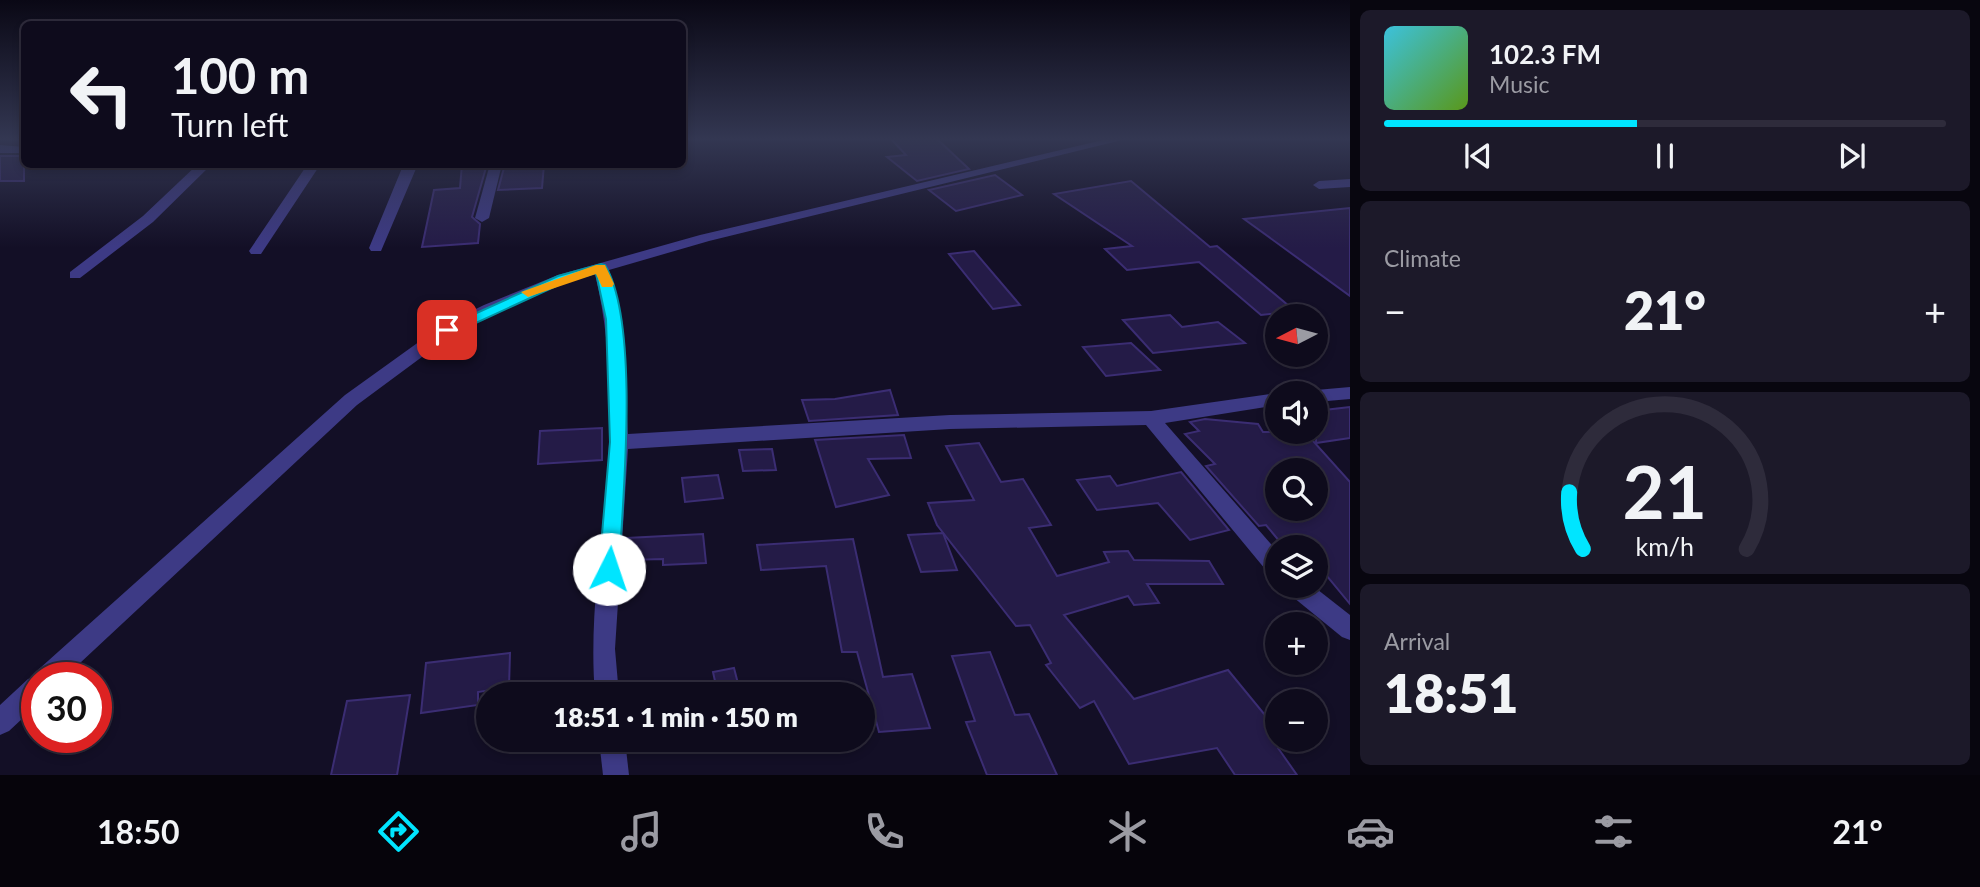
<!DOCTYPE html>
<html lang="en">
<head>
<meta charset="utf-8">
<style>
	:root { --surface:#0e0b1c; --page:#1c1929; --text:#f1f3f6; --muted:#9b9ba3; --line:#2e2b3b; --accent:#00e5ff }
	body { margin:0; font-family:Lato,sans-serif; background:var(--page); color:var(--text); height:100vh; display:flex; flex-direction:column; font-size:26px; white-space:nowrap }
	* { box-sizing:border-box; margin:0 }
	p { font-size:23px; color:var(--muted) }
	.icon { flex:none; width:38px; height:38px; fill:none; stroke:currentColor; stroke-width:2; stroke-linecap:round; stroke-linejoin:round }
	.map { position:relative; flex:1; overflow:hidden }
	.details { display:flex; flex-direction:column; gap:10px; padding:10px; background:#08060f; width:630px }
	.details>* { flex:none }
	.top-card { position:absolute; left:21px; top:21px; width:665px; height:147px; border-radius:10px; box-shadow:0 4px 10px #0003,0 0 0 2px var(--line); background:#0e0b1c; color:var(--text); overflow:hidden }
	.needle { width:46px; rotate:264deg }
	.fabs { position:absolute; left:1265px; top:304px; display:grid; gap:14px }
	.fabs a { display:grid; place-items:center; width:63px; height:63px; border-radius:50%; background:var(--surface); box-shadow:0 4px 10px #0003,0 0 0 2px var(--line); font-size:35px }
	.speed { position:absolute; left:21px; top:662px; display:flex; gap:14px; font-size:35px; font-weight:700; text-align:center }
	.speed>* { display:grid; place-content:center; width:91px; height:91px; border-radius:50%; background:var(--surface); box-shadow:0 4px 10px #0003,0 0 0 2px var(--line); line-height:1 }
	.speed .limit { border:10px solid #d22; background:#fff; color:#111 }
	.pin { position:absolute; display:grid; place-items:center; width:60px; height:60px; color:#fff; margin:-30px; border-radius:14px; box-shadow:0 4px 10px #0006 }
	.me { position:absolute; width:77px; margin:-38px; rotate:4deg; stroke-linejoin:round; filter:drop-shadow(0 0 5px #0008) }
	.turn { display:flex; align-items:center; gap:24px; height:147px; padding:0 35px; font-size:32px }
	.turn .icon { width:91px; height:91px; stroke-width:2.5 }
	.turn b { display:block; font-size:49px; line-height:60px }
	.big { font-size:52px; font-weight:800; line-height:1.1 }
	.details .widget { flex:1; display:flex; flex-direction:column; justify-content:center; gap:10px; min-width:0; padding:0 24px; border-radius:10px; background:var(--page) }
	.details .dial { align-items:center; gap:0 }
	.dial svg { height:182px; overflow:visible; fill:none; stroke:var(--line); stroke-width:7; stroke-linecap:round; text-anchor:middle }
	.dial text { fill:var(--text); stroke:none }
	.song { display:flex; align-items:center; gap:21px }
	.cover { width:84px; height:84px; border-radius:10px; background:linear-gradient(135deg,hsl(190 70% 55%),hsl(90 70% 35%)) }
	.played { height:7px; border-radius:4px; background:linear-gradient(90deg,var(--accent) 45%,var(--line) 45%) }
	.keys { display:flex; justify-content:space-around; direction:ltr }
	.heat { display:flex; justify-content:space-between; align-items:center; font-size:38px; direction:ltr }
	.trip { position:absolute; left:476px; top:682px; width:399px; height:70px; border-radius:35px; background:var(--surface); box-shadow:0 4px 10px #0003,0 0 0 2px var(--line); font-weight:800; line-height:70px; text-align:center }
	.menu { display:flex; height:112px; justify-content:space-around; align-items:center; background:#06040b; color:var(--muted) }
	.menu .icon { width:49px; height:49px }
	.menu .active { color:var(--accent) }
	.menu b { font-size:32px; color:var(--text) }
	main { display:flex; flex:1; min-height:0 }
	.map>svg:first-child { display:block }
</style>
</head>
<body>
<main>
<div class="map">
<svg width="1350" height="775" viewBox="0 0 1350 775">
	<rect width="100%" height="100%" fill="#130f26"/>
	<!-- building -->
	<g fill="#241b47" stroke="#3b2d73" stroke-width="2" fill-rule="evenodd">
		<path d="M891,139H937L969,169L917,181L887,157L906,155Z"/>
		<path d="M24,156V181H0V156Z"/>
		<path d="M462,164H487L472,217L480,224L478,243L422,247L434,190L460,188Z"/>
		<path d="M505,164H544L542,188L498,190Z"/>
		<path d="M995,175L1022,195L956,211L929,190Z"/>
		<path d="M1131,181L1210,247L1217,246L1295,311L1261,315L1199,262L1127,270L1105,249L1132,246L1054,194Z"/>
		<path d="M1350,208V296L1244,219Z"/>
		<path d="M974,251L1020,305L993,309L949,254Z"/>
		<path d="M1170,315L1182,327L1218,322L1245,343L1153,353L1123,320Z"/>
		<path d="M1131,343L1160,370L1106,376L1083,347Z"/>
		<path d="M890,390L898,415L809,421L802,400L835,399Z"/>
		<path d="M1350,407V438L1316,443V411Z"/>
		<path d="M1205,419L1258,424L1263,432H1305L1350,482V604L1327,576L1316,578V548H1285L1266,525L1259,526L1206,466L1215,464L1185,434L1199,431L1190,422ZM1278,471H1316V509H1278Z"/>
		<path d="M602,428V460L538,464L540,431Z"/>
		<path d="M904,435L911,458L868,459L889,495L836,507L815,440Z"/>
		<path d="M979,443L1001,482L1023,479L1051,525L1029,528L1057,576L1109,562L1104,552L1128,551L1134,560L1209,561L1223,584H1147L1159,603L1134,605L1128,596L1064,615L1134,699L1228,670L1278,731V748L1297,775H1235L1217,748L1129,764L1094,701L1080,708L1046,665L1051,663L1030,625L1016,626L937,525L928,503L974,500L946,446Z"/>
		<path d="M772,449L776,470L743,471L739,450Z"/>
		<path d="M1181,472L1229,530L1190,540L1158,503L1097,510L1077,480L1110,476L1117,486Z"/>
		<path d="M718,475L723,498L685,502L682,478Z"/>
		<path d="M943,533L957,570L921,572L908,535Z"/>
		<path d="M703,534L706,563L663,565V559L628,560L627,538Z"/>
		<path d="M853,539L883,677L912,674L930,728L879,732L857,652H842L826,566L761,570L757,545Z"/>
		<path d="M990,652L1015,715L1029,714L1057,775H987L966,722L975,721L952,656Z"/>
		<path d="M510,653L509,687L478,692V705L421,713L426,663Z"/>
		<path d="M734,668L741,695H718L713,672Z"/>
		<path d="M410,695L397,775H331L347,701Z"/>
	</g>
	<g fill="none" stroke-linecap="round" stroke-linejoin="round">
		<!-- minor -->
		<g fill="#3d3a85" fill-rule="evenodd">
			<path d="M1103,140H1122L709,241L609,270L622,319L628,434L950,415L1151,411L1278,393L1282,394H1278V405L1165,423L1278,552V577L1270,575L1146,425L950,429L628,449L615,649L619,695H595C588,611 605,528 609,444C612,387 608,328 595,274L568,281L496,311L453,334L357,405L65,677H37V705L9,731L0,735V705L28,679L36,676L39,669L345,395L441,326L484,305L558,275L700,235Z"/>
			<path d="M0,145L24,147V153H0Z"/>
			<path d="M198,164H212L153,222L80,278H70V272L143,216Z"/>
			<path d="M280,164H418L381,251H371L369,248L402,168H318L261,254H251L249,251L305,168H286Z"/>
			<path d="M490,164H502L489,218L482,222L475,218Z"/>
			<path d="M1350,179V187L1319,189L1313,185L1319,181Z"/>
			<path d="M1350,387V399L1316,402V394H1308L1316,390Z"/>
			<path d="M1285,586H1313L1350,615V640L1342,637L1288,593Z"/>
			<path d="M599,740H625L629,775H603Z"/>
		</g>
	</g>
	<!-- sky -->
	<linearGradient id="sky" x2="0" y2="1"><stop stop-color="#0a0815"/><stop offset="0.56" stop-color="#333752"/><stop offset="1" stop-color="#333752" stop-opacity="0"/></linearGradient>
	<rect width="1350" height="248" fill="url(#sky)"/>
	<!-- route -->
	<path fill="#00e5ff" stroke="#0095a6" stroke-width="2" d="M601,264L605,265C640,323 623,498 619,569L616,575L609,577L602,575L599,569L610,442L606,319L596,273L567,281L452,334L447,335L439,330L558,276Z"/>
	<!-- slow -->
	<path fill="#f59e0b" d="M596,265H605L614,284L612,287H602L596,274L528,297L521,292Z"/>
</svg>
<div class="fabs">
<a><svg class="needle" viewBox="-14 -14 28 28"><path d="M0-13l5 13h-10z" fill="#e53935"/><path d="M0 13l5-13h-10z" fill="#9b9ba3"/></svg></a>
<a><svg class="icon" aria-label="sound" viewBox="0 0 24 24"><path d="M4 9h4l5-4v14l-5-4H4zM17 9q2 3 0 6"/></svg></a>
<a><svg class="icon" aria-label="search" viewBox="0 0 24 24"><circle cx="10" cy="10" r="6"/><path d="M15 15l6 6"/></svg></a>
<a><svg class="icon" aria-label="layers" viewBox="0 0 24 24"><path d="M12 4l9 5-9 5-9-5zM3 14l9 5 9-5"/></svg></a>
<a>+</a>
<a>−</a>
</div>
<div class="speed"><div class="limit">30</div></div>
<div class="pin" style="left:447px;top:330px;background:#d93025"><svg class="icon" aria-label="arrive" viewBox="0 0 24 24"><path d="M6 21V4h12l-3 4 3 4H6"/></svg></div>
<svg class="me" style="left:609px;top:569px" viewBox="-20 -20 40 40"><circle r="19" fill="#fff"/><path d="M0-13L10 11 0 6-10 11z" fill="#00e5ff"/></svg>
<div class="trip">18:51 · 1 min · 150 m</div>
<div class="top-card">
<div class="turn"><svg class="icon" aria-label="left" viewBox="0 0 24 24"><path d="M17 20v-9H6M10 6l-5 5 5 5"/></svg><div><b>100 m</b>Turn left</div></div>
</div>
</div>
<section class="details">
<div class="widget">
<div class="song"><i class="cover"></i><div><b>102.3 FM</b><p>Music</p></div></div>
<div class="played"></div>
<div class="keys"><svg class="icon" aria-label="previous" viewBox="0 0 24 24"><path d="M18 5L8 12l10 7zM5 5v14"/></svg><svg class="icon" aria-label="pause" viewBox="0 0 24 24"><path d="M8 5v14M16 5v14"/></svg><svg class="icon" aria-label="next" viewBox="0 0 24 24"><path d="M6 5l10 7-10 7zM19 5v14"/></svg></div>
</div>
<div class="widget"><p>Climate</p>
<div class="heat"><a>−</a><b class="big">21°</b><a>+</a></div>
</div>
<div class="widget dial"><svg viewBox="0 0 100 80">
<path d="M14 69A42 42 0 1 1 86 69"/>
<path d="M14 69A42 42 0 0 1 8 44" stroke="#00e5ff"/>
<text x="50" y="56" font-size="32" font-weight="700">21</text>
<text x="50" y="72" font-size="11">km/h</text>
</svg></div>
<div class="widget"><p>Arrival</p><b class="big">18:51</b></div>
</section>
</main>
<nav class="menu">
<b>18:50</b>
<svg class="icon active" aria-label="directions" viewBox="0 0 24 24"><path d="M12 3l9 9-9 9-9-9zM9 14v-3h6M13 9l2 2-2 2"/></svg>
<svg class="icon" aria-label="music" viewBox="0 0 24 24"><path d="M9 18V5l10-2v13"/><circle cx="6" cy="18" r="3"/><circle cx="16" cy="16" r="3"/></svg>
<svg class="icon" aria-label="phone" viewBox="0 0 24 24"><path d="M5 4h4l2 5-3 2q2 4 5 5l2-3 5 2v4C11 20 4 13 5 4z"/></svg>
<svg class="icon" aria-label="climate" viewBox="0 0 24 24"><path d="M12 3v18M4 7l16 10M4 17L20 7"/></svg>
<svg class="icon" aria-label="car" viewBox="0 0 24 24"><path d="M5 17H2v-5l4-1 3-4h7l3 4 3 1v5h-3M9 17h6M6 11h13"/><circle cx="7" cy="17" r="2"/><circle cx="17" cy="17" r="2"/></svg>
<svg class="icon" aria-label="filters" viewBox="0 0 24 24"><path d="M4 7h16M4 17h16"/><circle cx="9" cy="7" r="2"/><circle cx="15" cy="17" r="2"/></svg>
<b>21°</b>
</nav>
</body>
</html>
